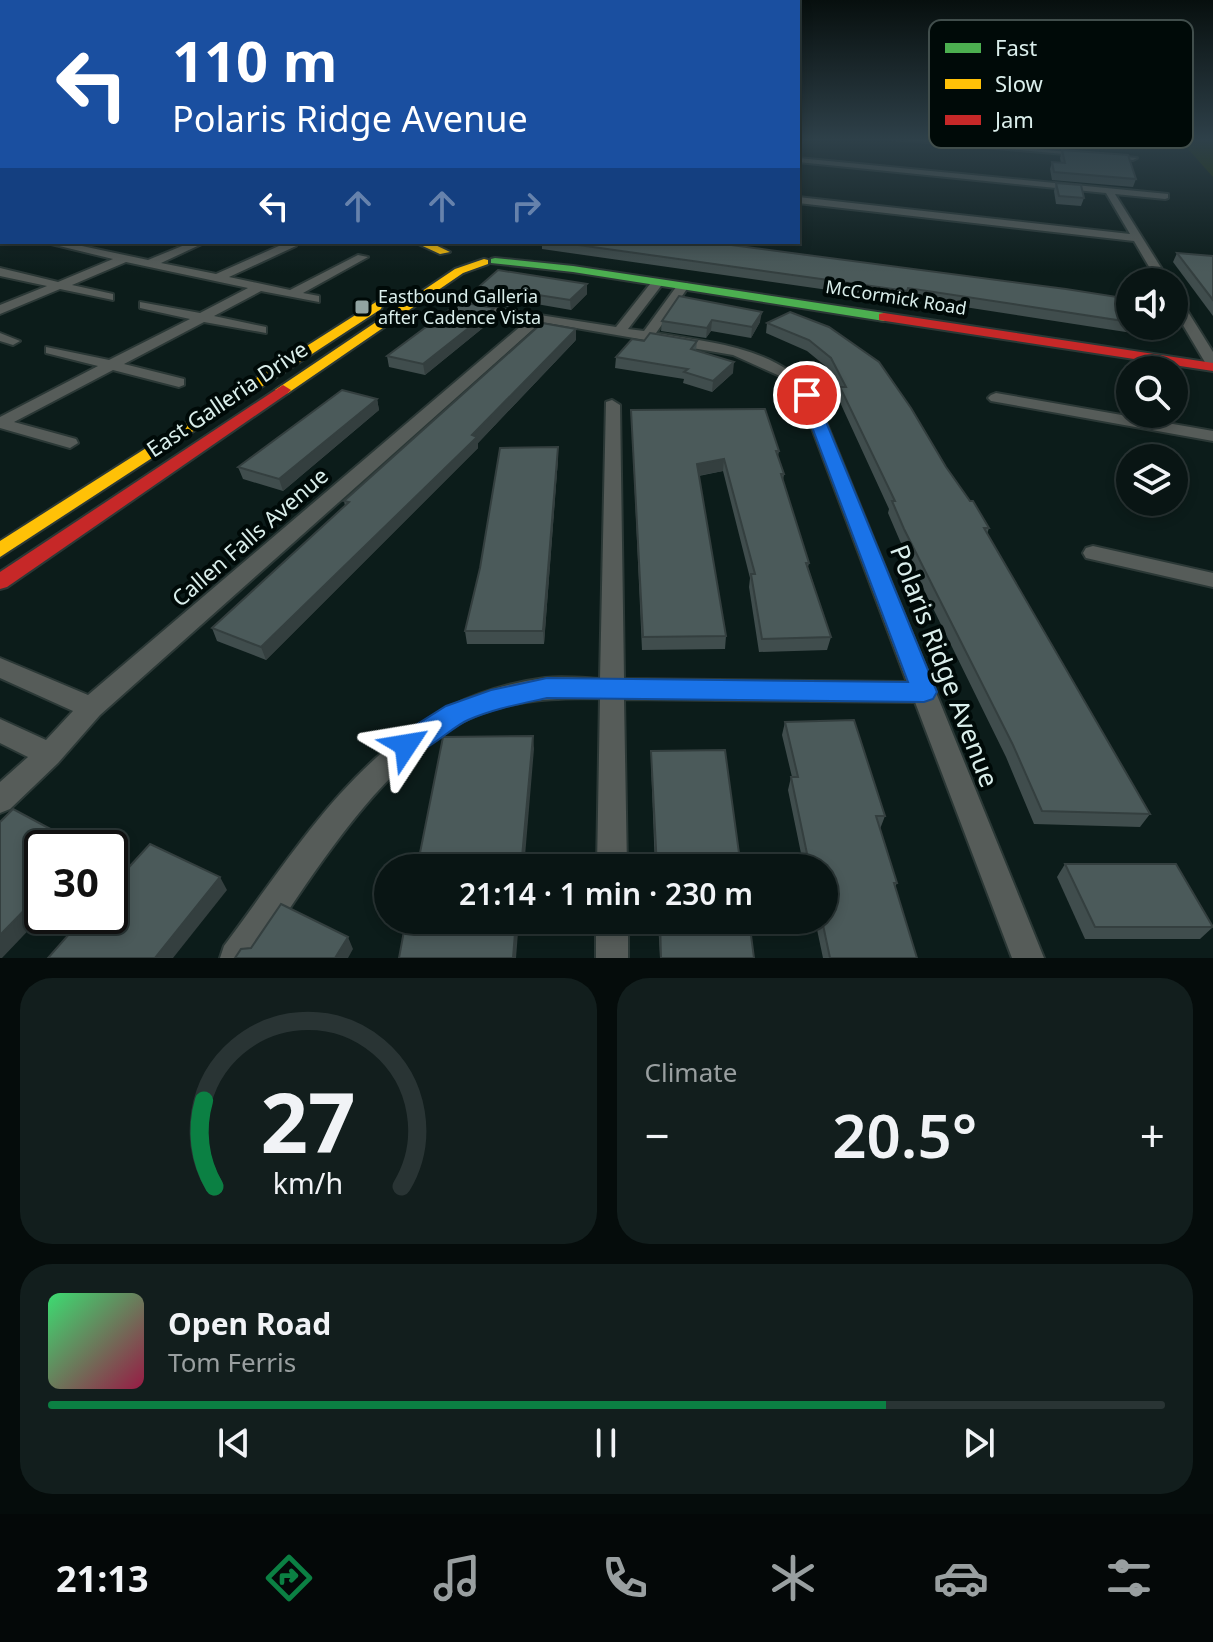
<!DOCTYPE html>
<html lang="en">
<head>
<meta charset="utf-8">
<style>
	:root { --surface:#091514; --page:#121e1d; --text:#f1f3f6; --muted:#999fa0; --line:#293434; --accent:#0b8043 }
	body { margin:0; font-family:"Noto Sans",sans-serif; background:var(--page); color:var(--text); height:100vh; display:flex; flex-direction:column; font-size:30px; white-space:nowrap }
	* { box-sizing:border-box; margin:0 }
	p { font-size:26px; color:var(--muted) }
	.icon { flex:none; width:44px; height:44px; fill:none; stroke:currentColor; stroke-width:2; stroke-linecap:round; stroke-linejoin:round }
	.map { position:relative; height:958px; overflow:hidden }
	.panel { display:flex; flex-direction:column; gap:20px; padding:20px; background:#050c0b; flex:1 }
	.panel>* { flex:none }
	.guide { position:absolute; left:0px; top:0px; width:800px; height:244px; box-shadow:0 4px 12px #0003,0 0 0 2px var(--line); background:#1a4fa0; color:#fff; overflow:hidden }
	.fabs { position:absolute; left:1116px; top:268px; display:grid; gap:16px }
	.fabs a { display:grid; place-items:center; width:72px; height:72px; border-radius:50%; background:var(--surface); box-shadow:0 4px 12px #0003,0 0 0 2px var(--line); font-size:40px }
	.speed { position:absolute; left:24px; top:830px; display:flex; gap:16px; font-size:40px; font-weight:700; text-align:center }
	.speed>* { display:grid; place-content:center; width:104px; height:104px; border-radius:50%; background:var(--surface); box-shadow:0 4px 12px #0003,0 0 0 2px var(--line); line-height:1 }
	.speed .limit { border:4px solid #111; border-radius:12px; background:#fff; color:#111 }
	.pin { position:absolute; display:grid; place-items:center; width:68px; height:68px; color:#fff; margin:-34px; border:4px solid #fff; border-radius:50%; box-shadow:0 2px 8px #0007 }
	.me { position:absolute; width:88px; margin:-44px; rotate:57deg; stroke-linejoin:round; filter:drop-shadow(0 0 6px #0008) }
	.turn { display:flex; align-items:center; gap:28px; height:168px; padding:0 40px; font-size:36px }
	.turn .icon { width:104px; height:104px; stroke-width:2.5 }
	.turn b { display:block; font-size:56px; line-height:68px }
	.lanes { display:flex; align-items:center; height:76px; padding:0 40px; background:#0003; justify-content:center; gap:40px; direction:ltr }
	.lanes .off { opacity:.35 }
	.big { font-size:60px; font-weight:600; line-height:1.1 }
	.panel .widget { flex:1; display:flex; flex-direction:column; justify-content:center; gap:12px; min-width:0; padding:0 28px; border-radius:32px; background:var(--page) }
	.panel .dial { align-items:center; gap:0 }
	.dial svg { height:208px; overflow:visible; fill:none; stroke:var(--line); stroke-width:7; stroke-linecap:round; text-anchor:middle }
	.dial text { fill:var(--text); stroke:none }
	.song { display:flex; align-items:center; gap:24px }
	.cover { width:96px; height:96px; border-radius:12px; background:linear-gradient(135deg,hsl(140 70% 55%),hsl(340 70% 35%)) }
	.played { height:8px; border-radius:4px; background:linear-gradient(90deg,var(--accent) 75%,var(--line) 75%) }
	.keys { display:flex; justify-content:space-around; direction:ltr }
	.heat { display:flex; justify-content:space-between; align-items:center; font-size:44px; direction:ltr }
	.panel .tiles { flex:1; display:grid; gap:20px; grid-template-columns:1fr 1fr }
	.widget:last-child { grid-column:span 2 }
	.trip { position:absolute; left:374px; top:854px; width:464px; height:80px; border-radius:40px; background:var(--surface); box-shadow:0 4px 12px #0003,0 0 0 2px var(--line); font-weight:600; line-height:80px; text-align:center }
	.tabs { display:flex; height:128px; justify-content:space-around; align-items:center; background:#040808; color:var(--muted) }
	.tabs .icon { width:56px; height:56px }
	.tabs .selected { color:var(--accent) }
	.tabs b { font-size:36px; color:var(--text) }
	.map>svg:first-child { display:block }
</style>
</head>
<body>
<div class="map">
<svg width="1213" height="958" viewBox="0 0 1213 958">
	<rect width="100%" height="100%" fill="#0c1c1a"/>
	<!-- green -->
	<path fill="#1e3104" d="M1179,139H1213V177Z"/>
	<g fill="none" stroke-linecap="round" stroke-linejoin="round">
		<!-- street casing -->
		<g stroke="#2b3836" stroke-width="4">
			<g id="street">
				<path d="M893,139H925L1137,158L1133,160Z"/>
				<path d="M798,158L1168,194V198L1165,199L1115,194L1170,282H1158L1134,241L798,203V197L1130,234L1106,193L798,162Z"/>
				<path d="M2,212V219H0V213Z"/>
				<rect x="0" y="229" width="2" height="6"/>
				<path d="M43,242H63L148,260L192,242H206L161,263L216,274L288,242H296V246L229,277L290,290L358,255L368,257L303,293L319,296V302L261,291L214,316L266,327V333L204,322L124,364L184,379V385L179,387L113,370L14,422L76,439L78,443L70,448L0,428V417L98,366L46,353V347L109,360L190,319L140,308V302L200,313L248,288L126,262L72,285L113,294V300L60,289L0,314V305L47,286L0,276V268L58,282L113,259Z"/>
				<path d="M654,279L664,282L628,329L644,331L679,283H687L689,286L656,333C713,343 777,347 815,395L1044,958H1012L915,702L624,699L627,868H597L600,698C559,698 518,699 480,714C385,751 312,878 256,958H220L224,946C312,828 385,699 545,678C563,676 582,678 600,679L606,402L612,400L620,405L624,679L907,682L800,396L782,377L733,355L541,322L100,715L58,763L10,809L0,813V782L28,757L0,743V719L46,740L73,711L0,678V658L88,695L528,320L469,310V304L616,327Z"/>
				<path d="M1174,295L1180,299L1213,352V368L1206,364L1174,310Z"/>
				<path d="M0,333L20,341L13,345L0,341Z"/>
				<path d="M996,393L1213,431V441L991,401L988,398L991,395Z"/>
				<path d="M1093,546L1213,573V587L1086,558L1083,553L1086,548Z"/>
				<rect x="596" y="920" width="32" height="38"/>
			</g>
		</g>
		<!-- fast casing -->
		<g stroke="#2b3836" stroke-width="4">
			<path id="fast" d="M495,258L573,266L884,313L891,317L884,321L573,272L491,263V259Z"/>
		</g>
		<!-- slow casing -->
		<g stroke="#2b3836" stroke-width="4">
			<g id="slow">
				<rect x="0" y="161" width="2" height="6"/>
				<path d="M414,242H429L450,252L440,254Z"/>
				<path d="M484,259L488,260V264L463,273L288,393L283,395L275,390L455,269Z"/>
				<path d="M376,302L382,306L381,309L0,557V541Z"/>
			</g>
		</g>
		<!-- jam casing -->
		<g stroke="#2b3836" stroke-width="4">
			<g id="jam">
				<path d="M884,313L1213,363V371L879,320V314Z"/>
				<path d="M283,385L291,390L288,393L7,587L0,589V572Z"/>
			</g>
		</g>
		<!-- street -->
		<use href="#street" fill="#565c59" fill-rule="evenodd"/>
		<!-- fast -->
		<use href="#fast" fill="#4caf50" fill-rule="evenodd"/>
		<!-- slow -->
		<use href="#slow" fill="#ffc107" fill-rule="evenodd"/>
		<!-- jam -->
		<use href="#jam" fill="#c62828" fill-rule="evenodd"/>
	</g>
	<!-- wall -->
	<g fill="#404d4d">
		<path d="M1062,150L1136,179L1133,187L1052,180L1050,169L1052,162L1061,163L1060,158Z"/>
		<path d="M1056,183L1084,198L1081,206L1056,204L1054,191Z"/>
		<path d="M542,242H708L1130,299V326L1163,327L1158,337L906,298L905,301L542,249Z"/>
		<path d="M1177,253L1213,256V316L1173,262Z"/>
		<path d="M498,270L587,294L571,310L519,301L508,307L474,302L473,292Z"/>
		<path d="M679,296L760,322L751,338L711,331L706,338L661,331L662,321Z"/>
		<path d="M467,303L495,318L425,375L389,367L387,356Z"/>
		<path d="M790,312L946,467L989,528L987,534L1150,814L1140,827L1034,824L1006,757L900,541L888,513L889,509L838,398L840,389L829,369L807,351L766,333L767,323Z"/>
		<path d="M576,340L478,443V448L266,660L217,641L212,628L345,506L344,501Z"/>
		<path d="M644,341H697L696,351L733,373L712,392L683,383L684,379L615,368L616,357Z"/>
		<path d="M377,399L379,410L283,491L243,479L238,467Z"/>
		<path d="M631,410L779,451L778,456L784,474L783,480L809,563L808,567L831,637L827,650L759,652L749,587L750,578L723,471L699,476L726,636L725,649L642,650Z"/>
		<path d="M558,447V459L544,644H467L465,631Z"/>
		<path d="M785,722L885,816L880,829L897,883L895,887L917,958H823L815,920H824V868H804L788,790L791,777H792L782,735Z"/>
		<path d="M651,751L741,868H655L651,764Z"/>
		<path d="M1065,864L1213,927L1200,939H1085L1057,877Z"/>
		<path d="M658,920H749L754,958H660Z"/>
	</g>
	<!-- shaded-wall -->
	<g fill="#343f3f">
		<path d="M587,284V294L571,310L570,300Z"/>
		<path d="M519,292V301L508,307L507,297Z"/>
		<path d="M494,308L495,318L425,375L423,364Z"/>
		<path d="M762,312L760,322L751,338L752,327Z"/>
		<path d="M712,320L711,331L706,338L707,328Z"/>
		<path d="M576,329V340L478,443V448L266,660L261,647L472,435Z"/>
		<path d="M734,362L733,373L712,392L713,381Z"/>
		<path d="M377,399L379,410L283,491L279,479Z"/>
		<path d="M558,447V459L544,644L543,631Z"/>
		<path d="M724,459L723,471L696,476L697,464Z"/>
		<path d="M533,736L534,749L524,868H521Z"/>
		<path d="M220,877L227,890L173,958H155Z"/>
		<path d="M42,892V916L2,958H0V935Z"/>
		<path d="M516,920H519L516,958H513Z"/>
		<path d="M348,937L353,949L348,958H335Z"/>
	</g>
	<!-- building -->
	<g fill="#4b5a5a" stroke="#343f3f" stroke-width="2">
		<path d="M1062,150L1128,155L1136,179L1054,172L1052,162L1065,163Z"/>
		<rect x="0" y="166" width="2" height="31"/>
		<path d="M1056,183L1081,185L1084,198L1059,196Z"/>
		<path d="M557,242H708L1066,289L1130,299V322L908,288L907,291Z"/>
		<path d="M1177,253L1213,256V300Z"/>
		<path d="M498,270L587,284L570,300L519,292L507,297L473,292Z"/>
		<path d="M679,296L762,312L752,327L712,320L707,328L662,321Z"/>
		<path d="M465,298L467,303L494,308L423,364L387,356Z"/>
		<path d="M790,312L829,327L879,362L911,408L946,467L970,501H973L989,528H984L1150,814L1042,811L1013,745L904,529L892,501H895L840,387H846L831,358L809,340L767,323Z"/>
		<path d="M542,323L576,329L472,435L477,437L261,647L212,628L349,502L344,501Z"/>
		<path d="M650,333L697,341L691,349L734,362L713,381L684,372L688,369L616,357L632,339L644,341Z"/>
		<path d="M342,390L377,399L279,479L238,467Z"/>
		<path d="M765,409L779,451H776L784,474H781L809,563H806L831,637L762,639L751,574H755L724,459L697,464L726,636L643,637L631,410Z"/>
		<path d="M558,447L543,631H465L480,568L500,448Z"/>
		<path d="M854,720L885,816H876L897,883H894L917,958H830L822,920H824V868H810L791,777H798L785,722Z"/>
		<path d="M533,736L521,868H417L443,737Z"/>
		<path d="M725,750L741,868H657L651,751Z"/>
		<path d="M13,809L86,848H42V892L0,935V822Z"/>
		<path d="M150,844L220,877L155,958H48L85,916H110V888Z"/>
		<path d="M1065,864H1176L1213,927H1095Z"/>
		<path d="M281,904L348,937L335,958H235L241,949L251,948Z"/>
		<path d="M406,920H516L513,958H399Z"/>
		<path d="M660,920H749L754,958H661Z"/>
	</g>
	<!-- sky -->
	<linearGradient id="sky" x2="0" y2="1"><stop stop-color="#070f0e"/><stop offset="0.51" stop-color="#2e4049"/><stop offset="1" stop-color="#2e4049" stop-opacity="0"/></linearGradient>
	<rect width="1213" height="273" fill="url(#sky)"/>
	<!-- route -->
	<path fill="#1a73e8" stroke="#114b97" stroke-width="2" d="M807,390L815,395L937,692L933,699L924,702L547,698C520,704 493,709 468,720C447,729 421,762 397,753L393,745L397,737L446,706L491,690L547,678L908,682L800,395Z"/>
	<!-- markers -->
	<rect fill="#92a4a2" stroke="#000a08" stroke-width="3" x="354" y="299" width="16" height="16" rx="4"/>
	<g text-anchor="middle" stroke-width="8" stroke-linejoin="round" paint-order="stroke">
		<!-- far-poi labels -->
		<g font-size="18" fill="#daeeeb" stroke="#000a08" text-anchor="start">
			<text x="378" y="303">Eastbound Galleria<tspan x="378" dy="21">after Cadence Vista</tspan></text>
		</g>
		<!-- far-street labels -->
		<g font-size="18" fill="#daeeeb" stroke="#000a08">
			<text transform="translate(896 298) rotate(9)" y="6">McCormick Road</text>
		</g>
		<!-- street labels -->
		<g font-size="22" fill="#daeeeb" stroke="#000a08">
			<text transform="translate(227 399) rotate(-34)" y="8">East Galleria Drive</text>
			<text transform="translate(250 537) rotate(-41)" y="8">Callen Falls Avenue</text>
		</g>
		<!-- near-street labels -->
		<g font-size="26" fill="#daeeeb" stroke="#000a08">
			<text transform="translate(944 666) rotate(69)" y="9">Polaris Ridge Avenue</text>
		</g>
	</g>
	<!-- legend -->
	<rect x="929" y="20" width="264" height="128" rx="12" fill="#000a08" stroke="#414e4c" stroke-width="2"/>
	<rect x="945" y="43" width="36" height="10" fill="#4caf50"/>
	<rect x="945" y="79" width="36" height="10" fill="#ffc107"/>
	<rect x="945" y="115" width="36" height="10" fill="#c62828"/>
	<g font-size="22" fill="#daeeeb">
		<text x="995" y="56">Fast</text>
		<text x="995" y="92">Slow</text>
		<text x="995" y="128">Jam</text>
	</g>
</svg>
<div class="fabs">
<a><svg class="icon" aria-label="sound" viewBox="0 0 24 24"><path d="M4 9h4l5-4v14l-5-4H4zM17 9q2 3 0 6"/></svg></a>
<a><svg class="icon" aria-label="search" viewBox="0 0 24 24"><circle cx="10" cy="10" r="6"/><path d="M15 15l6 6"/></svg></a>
<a><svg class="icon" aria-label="layers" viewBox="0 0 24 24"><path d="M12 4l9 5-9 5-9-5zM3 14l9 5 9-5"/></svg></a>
</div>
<div class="speed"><div class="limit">30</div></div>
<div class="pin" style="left:807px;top:395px;background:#d93025"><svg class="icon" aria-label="arrive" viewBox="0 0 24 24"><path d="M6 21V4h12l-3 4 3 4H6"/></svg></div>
<svg class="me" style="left:406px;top:745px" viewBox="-20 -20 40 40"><path d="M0-17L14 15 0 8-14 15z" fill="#1a73e8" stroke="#fff" stroke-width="4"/></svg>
<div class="trip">21:14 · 1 min · 230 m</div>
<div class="guide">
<div class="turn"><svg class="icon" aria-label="left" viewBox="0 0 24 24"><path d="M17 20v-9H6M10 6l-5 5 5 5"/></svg><div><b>110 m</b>Polaris Ridge Avenue</div></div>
<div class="lanes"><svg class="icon" aria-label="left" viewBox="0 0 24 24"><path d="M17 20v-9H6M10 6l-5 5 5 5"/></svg><svg class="icon off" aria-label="ahead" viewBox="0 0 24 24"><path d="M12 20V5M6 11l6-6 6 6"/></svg><svg class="icon off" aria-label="ahead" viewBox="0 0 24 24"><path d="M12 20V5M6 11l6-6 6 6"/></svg><svg class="icon off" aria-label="right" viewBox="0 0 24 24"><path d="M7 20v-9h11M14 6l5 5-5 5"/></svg></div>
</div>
</div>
<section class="panel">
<div class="tiles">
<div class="widget dial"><svg viewBox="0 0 100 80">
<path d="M14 69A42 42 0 1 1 86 69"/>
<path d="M14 69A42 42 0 0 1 10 36" stroke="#0b8043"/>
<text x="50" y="56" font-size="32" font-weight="700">27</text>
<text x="50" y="72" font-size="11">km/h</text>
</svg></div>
<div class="widget"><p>Climate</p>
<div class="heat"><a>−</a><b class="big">20.5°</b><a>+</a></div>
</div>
<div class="widget">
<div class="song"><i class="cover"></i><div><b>Open Road</b><p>Tom Ferris</p></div></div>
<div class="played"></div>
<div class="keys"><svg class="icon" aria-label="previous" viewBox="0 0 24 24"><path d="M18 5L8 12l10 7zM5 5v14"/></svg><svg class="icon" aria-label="pause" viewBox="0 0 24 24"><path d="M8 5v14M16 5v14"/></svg><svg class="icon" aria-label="next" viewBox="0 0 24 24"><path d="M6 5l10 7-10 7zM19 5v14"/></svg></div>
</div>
</div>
</section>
<nav class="tabs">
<b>21:13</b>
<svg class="icon selected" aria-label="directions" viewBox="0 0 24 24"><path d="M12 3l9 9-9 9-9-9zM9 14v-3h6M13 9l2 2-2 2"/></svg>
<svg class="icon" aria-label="music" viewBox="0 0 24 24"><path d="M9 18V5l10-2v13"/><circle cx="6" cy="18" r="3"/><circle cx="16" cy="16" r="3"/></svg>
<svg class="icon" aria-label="phone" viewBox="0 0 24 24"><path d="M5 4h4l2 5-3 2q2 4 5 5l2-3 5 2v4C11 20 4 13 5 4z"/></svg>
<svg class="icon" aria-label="climate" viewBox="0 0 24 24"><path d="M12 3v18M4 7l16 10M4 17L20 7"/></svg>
<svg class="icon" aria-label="car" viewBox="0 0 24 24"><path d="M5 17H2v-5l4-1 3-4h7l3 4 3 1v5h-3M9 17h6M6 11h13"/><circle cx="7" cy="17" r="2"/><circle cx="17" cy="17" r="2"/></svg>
<svg class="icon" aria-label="filters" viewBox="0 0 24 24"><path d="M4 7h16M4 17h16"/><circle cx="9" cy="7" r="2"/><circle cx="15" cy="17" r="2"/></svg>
</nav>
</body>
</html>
